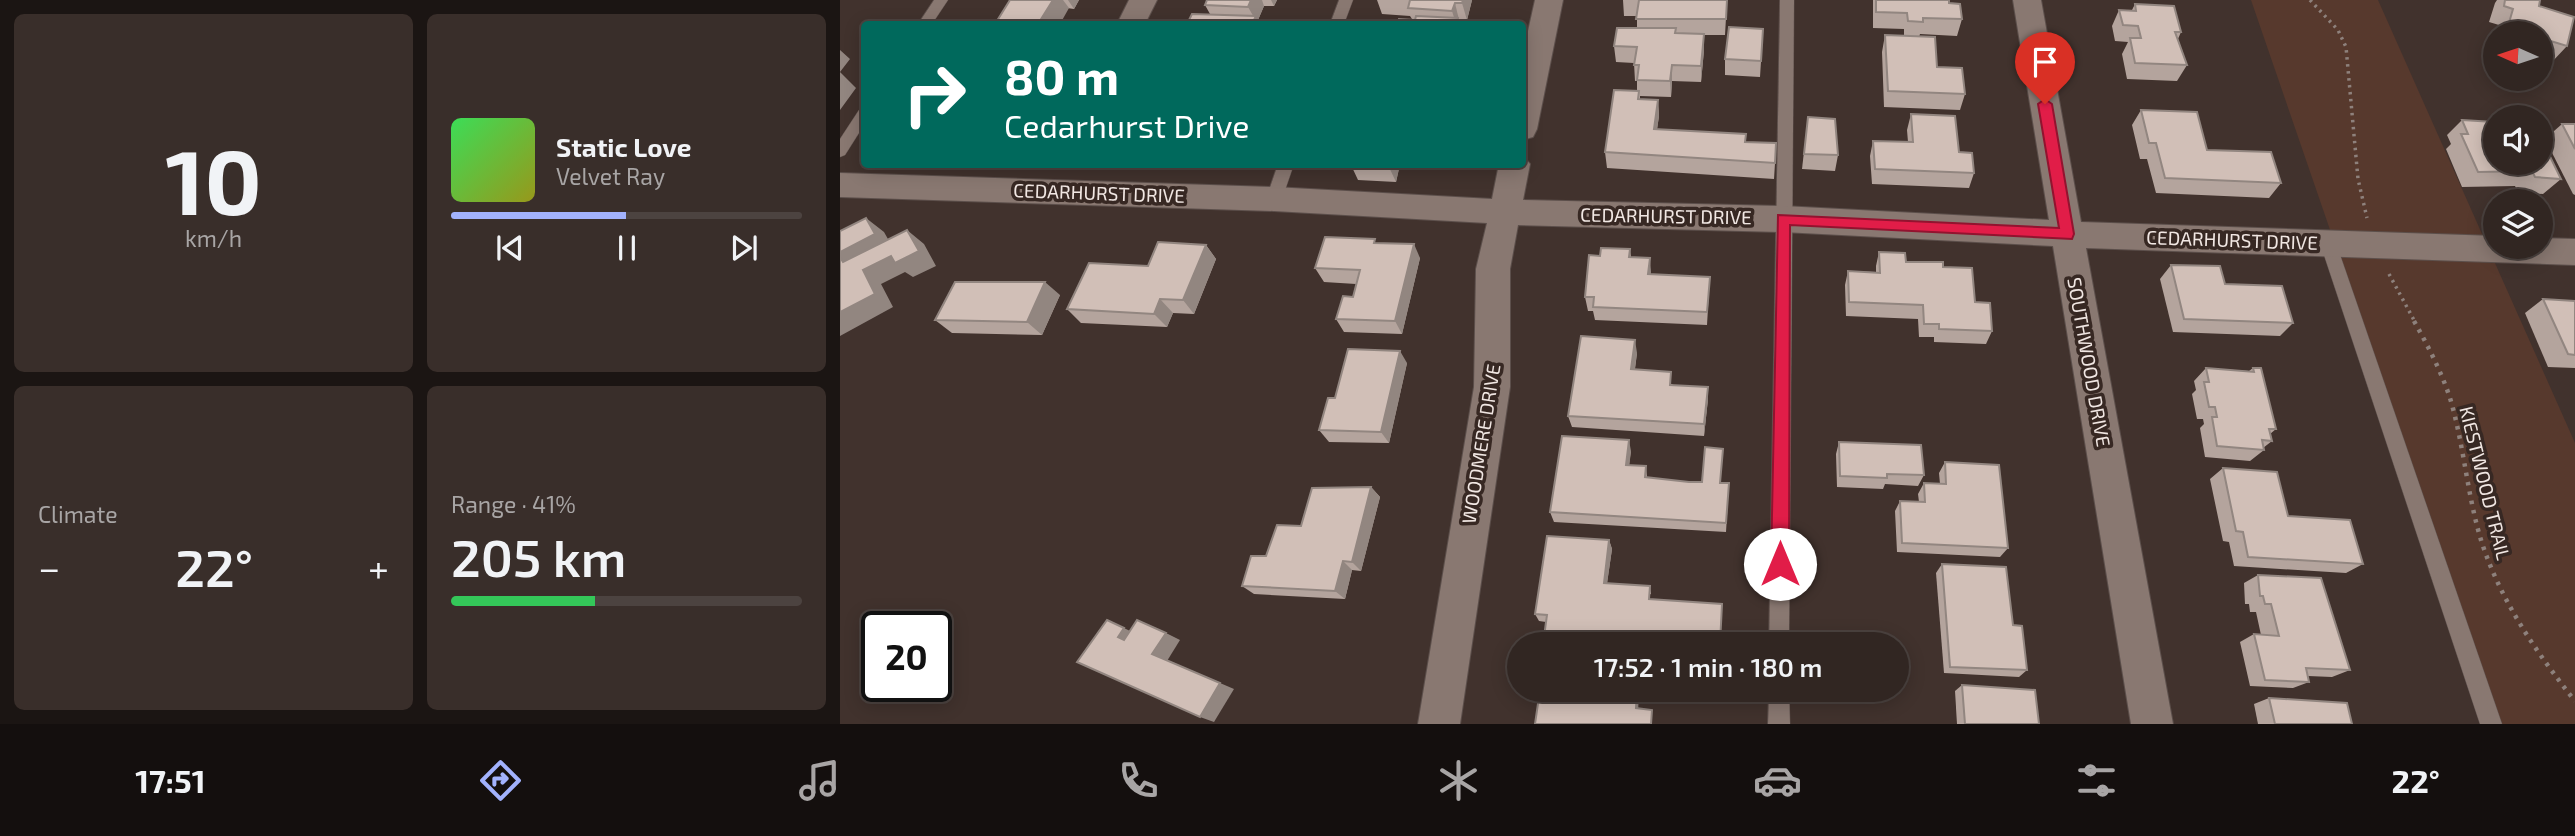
<!DOCTYPE html>
<html lang="en">
<head>
<meta charset="utf-8">
<style>
	:root { --surface:#312622; --page:#392e2a; --text:#f1f3f6; --muted:#a8a5a5; --line:#4c4340; --accent:#a2b2fd }
	body { margin:0; font-family:"Exo 2",sans-serif; background:var(--page); color:var(--text); height:100vh; display:flex; flex-direction:column; font-size:26px; white-space:nowrap }
	* { box-sizing:border-box; margin:0 }
	p { font-size:23px; color:var(--muted) }
	.icon { flex:none; width:38px; height:38px; fill:none; stroke:currentColor; stroke-width:2; stroke-linecap:round; stroke-linejoin:round }
	.map { position:relative; flex:1; overflow:hidden }
	.sheet { display:flex; flex-direction:column; gap:14px; padding:14px; background:#1b1513; width:840px }
	.sheet>* { flex:none }
	.banner { position:absolute; left:21px; top:21px; width:665px; height:147px; border-radius:7px; box-shadow:0 4px 18px #0003,0 0 0 2px var(--line); background:#00695c; color:#fff; overflow:hidden }
	.needle { width:46px; rotate:273deg }
	.controls { position:absolute; left:1643px; top:21px; display:grid; gap:14px }
	.controls a { display:grid; place-items:center; width:70px; height:70px; border-radius:50%; background:var(--surface); box-shadow:0 4px 18px #0003,0 0 0 2px var(--line); font-size:35px }
	.speed { position:absolute; left:21px; top:611px; display:flex; gap:14px; font-size:35px; font-weight:700; text-align:center }
	.speed>* { display:grid; place-content:center; width:91px; height:91px; border-radius:50%; background:var(--surface); box-shadow:0 4px 18px #0003,0 0 0 2px var(--line); line-height:1 }
	.speed .limit { border:4px solid #111; border-radius:10px; background:#fff; color:#111 }
	.pin { position:absolute; display:grid; place-items:center; width:60px; height:60px; color:#fff; margin:-72px -30px; border-radius:50% 50% 50% 0; rotate:-45deg; box-shadow:0 0 7px #0007 }
	.pin .icon { rotate:45deg }
	.me { position:absolute; width:77px; margin:-38px; rotate:0deg; stroke-linejoin:round; filter:drop-shadow(0 0 5px #0008) }
	.turn { display:flex; align-items:center; gap:24px; height:147px; padding:0 28px; font-size:32px }
	.turn .icon { width:91px; height:91px; stroke-width:2.5 }
	.turn b { display:block; font-size:49px; line-height:60px }
	.big { font-size:52px; font-weight:600; line-height:1.1 }
	.sheet .card { flex:1; display:flex; flex-direction:column; justify-content:center; gap:10px; min-width:0; padding:0 24px; border-radius:10px; background:var(--page) }
	.sheet .dial { align-items:center; gap:0 }
	.dial b { font-size:91px; line-height:1 }
	.song { display:flex; align-items:center; gap:21px }
	.cover { width:84px; height:84px; border-radius:10px; background:linear-gradient(135deg,hsl(130 70% 55%),hsl(60 70% 35%)) }
	.played { height:7px; border-radius:4px; background:linear-gradient(90deg,var(--accent) 50%,var(--line) 50%) }
	.keys { display:flex; justify-content:space-around; direction:ltr }
	.heat { display:flex; justify-content:space-between; align-items:center; font-size:38px; direction:ltr }
	.charge { height:10px; border-radius:5px; background:linear-gradient(90deg,#34c759 41%,var(--line) 0) }
	.sheet .tiles { flex:1; display:grid; gap:14px; grid-template-columns:repeat(2,1fr) }
	.trip { position:absolute; left:667px; top:632px; width:402px; height:70px; border-radius:35px; background:var(--surface); box-shadow:0 4px 18px #0003,0 0 0 2px var(--line); font-weight:600; line-height:70px; text-align:center }
	.tabs { display:flex; height:112px; justify-content:space-around; align-items:center; background:#140f0e; color:var(--muted) }
	.tabs .icon { width:49px; height:49px }
	.tabs .current { color:var(--accent) }
	.tabs b { font-size:32px; color:var(--text) }
	main { display:flex; flex:1; min-height:0 }
	.map>svg:first-child { display:block }
</style>
</head>
<body>
<main>
<section class="sheet">
<div class="tiles">
<div class="card dial"><b>10</b><p>km/h</p></div>
<div class="card">
<div class="song"><i class="cover"></i><div><b>Static Love</b><p>Velvet Ray</p></div></div>
<div class="played"></div>
<div class="keys"><svg class="icon" aria-label="previous" viewBox="0 0 24 24"><path d="M18 5L8 12l10 7zM5 5v14"/></svg><svg class="icon" aria-label="pause" viewBox="0 0 24 24"><path d="M8 5v14M16 5v14"/></svg><svg class="icon" aria-label="next" viewBox="0 0 24 24"><path d="M6 5l10 7-10 7zM19 5v14"/></svg></div>
</div>
<div class="card"><p>Climate</p>
<div class="heat"><a>−</a><b class="big">22°</b><a>+</a></div>
</div>
<div class="card"><p>Range · 41%</p><b class="big">205 km</b><div class="charge"></div></div>
</div>
</section>
<div class="map">
<svg width="1735" height="724" viewBox="0 0 1735 724">
	<rect width="100%" height="100%" fill="#41322d"/>
	<!-- green -->
	<path fill="#57392d" d="M1411,0H1538L1735,443V724H1660Z"/>
	<g fill="none" stroke-linecap="round" stroke-linejoin="round">
		<!-- lane casing -->
		<g stroke="#5c4f4b" stroke-width="1">
			<g id="lane">
				<path d="M94,0H108L92,24H78Z"/>
				<path d="M499,0H513L504,24H490Z"/>
				<path d="M940,0H954L949,644H929Z"/>
				<path d="M24,109V125L5,155L0,157V139L19,110Z"/>
				<path d="M438,164H454L442,199L434,205L426,199Z"/>
				<path d="M1488,236L1496,243L1662,724H1640L1480,243Z"/>
				<path d="M929,690H949L950,724H928Z"/>
			</g>
		</g>
		<!-- street casing -->
		<g stroke="#5c4f4b" stroke-width="2">
			<g id="street">
				<path d="M289,0H317L305,24H277Z"/>
				<path d="M695,0H723L697,129L693,137L682,140V58Z"/>
				<path d="M1173,0H1201L1241,222L1656,236V247H1701V238L1735,239V265L1246,248L1333,724H1291L1213,246L943,232L678,225L670,269V387L620,724H578L634,387L636,269L647,223L434,211L0,197V173L434,187L652,199L659,164H682V155L690,164L683,200L943,206L1209,220Z"/>
			</g>
		</g>
		<!-- path-far1 -->
		<g stroke="#8e817c" stroke-width="3.5" stroke-dasharray="2.5 4.5" stroke-linecap="butt">
			<path d="M1470,0L1498,30L1506,47L1518,179L1527,218"/>
			<path d="M1549,274L1575,322"/>
		</g>
		<!-- path -->
		<path stroke="#8e817c" stroke-width="4.5" stroke-dasharray="3.5 6" stroke-linecap="butt" d="M1574,321C1588,346 1601,371 1610,398C1624,445 1627,494 1641,540C1660,600 1696,652 1735,701"/>
		<!-- lane -->
		<use href="#lane" fill="#897871" fill-rule="evenodd"/>
		<!-- street -->
		<use href="#street" fill="#897871" fill-rule="evenodd"/>
	</g>
	<!-- wall -->
	<g fill="#b4a49d">
		<path d="M170,0H239L234,9Z"/>
		<path d="M367,0H437L434,6H424L418,20L370,14L365,5Z"/>
		<path d="M537,0H632L627,20L619,19L620,24L572,19L570,16L542,14Z"/>
		<path d="M783,0H887L885,35H864V50L861,82L832,81L831,97L800,96V99L818,100L819,116L817,129L906,142L935,163L934,179L767,168L765,152L797,91V81H795L794,63L776,62L774,46L797,28V16H784Z"/>
		<path d="M1033,0H1109V3L1122,19L1117,36L1080,34L1079,37L1097,67L1125,94L1120,110L1044,107L1042,52L1045,35L1064,36V29L1033,28Z"/>
		<path d="M1657,0H1700L1699,6L1727,46L1711,63L1701,59V33H1656L1659,25L1649,22L1655,3Z"/>
		<path d="M1295,4L1341,32L1338,39L1347,65L1337,81L1287,79L1282,54L1288,42L1275,41L1272,26L1279,10H1292Z"/>
		<path d="M923,29L920,77L885,75V59Z"/>
		<path d="M1656,35V56L1650,54Z"/>
		<path d="M1301,110L1367,150L1441,183L1429,198L1316,193L1307,159H1300L1292,125Z"/>
		<path d="M1071,114L1119,152L1134,173L1129,188L1032,184L1030,156L1033,141L1068,142L1067,130Z"/>
		<path d="M968,117L998,155L995,171L962,169Z"/>
		<path d="M1622,120L1656,163H1701L1721,179L1703,194L1678,192L1675,186L1622,187L1606,149L1611,144L1607,135Z"/>
		<path d="M1722,124H1735V195L1733,194L1705,139Z"/>
		<path d="M560,164L556,182L518,180L511,165Z"/>
		<path d="M537,243L580,258L562,334L504,332L496,319L513,297L516,284L484,282L475,268Z"/>
		<path d="M366,245L376,259L354,314L333,313L327,327L241,323L227,309L308,266Z"/>
		<path d="M790,249L791,257L811,274L869,291L867,325L755,320L753,311H748L745,297L760,256Z"/>
		<path d="M1039,252L1066,262L1103,267L1135,302L1152,331L1146,344L1094,342V337H1079L1078,319L1006,316L1005,285L1008,271L1036,272V266Z"/>
		<path d="M1331,265L1385,284L1453,323L1440,336L1333,332L1320,279Z"/>
		<path d="M220,295L202,335L112,333L95,320Z"/>
		<path d="M1703,299L1735,301V368L1708,367L1685,313Z"/>
		<path d="M797,353L795,369L868,399L864,436L732,427L728,416Z"/>
		<path d="M567,363L549,443L489,442L479,430L495,398Z"/>
		<path d="M1366,368L1409,371L1413,368L1436,429L1430,434L1432,441L1423,448L1424,450L1410,461L1365,457L1360,428L1364,424L1363,419H1357L1352,394L1356,390L1354,381Z"/>
		<path d="M999,442L1084,475L1078,486L1045,484L1043,489L997,487L996,454Z"/>
		<path d="M791,451L789,465L806,466L807,477L849,482L889,483L886,532L714,522L710,512Z"/>
		<path d="M1105,462L1168,548L1160,557L1057,552L1055,511L1060,501L1079,502L1078,494L1084,483L1100,484L1099,473Z"/>
		<path d="M1383,468L1448,516L1523,564L1506,573L1394,566L1389,542L1383,541L1370,479Z"/>
		<path d="M531,487L540,497L521,571L512,570L505,599L414,594L402,586L426,556L461,526Z"/>
		<path d="M769,540L772,549L767,583L810,586L811,594L706,622L699,621L695,614Z"/>
		<path d="M1102,564L1173,625L1187,670L1179,677L1104,673L1096,573Z"/>
		<path d="M1418,575L1510,670L1492,677L1468,676L1469,682L1453,688L1410,686L1400,642L1414,634L1421,635L1416,612H1410L1409,604H1405L1404,583Z"/>
		<path d="M1122,685L1199,724H1117L1115,691Z"/>
		<path d="M1429,698L1512,724H1418L1414,704Z"/>
	</g>
	<!-- shaded-wall -->
	<g fill="#928680">
		<path d="M213,0H223L229,8L220,24H198Z"/>
		<path d="M228,0H239L234,9Z"/>
		<path d="M411,0H422L424,6L418,20L420,24H412L415,19L408,7Z"/>
		<path d="M431,0H437L434,6Z"/>
		<path d="M623,0H632L627,20L622,3Z"/>
		<path d="M615,3L620,24H616L612,11Z"/>
		<path d="M864,34V50L861,82V66Z"/>
		<path d="M0,50L10,59L0,72L16,88L0,110Z"/>
		<path d="M832,65V81L831,97L830,81Z"/>
		<path d="M818,100L819,116L815,144L814,129Z"/>
		<path d="M550,164H560L556,182L549,167Z"/>
		<path d="M26,218L44,232L53,248L3,262L0,257V252Z"/>
		<path d="M67,230L84,244L96,266L73,277L65,272L41,284L53,307L0,336V312L23,270L51,256Z"/>
		<path d="M574,244L580,258L562,334L555,321Z"/>
		<path d="M366,245L376,259L354,314L343,300Z"/>
		<path d="M810,258L811,272L810,288L808,274Z"/>
		<path d="M205,282L220,295L202,335L187,322Z"/>
		<path d="M320,299L333,313L327,327L314,314Z"/>
		<path d="M795,340L797,353L793,382L791,369Z"/>
		<path d="M560,351L567,363L549,443L541,432Z"/>
		<path d="M868,387V399L864,436V424Z"/>
		<path d="M789,440L791,451L788,476L786,465Z"/>
		<path d="M531,487L540,497L521,571L512,562Z"/>
		<path d="M769,540L772,549L766,591L764,583Z"/>
		<path d="M503,561L512,570L505,599L495,591Z"/>
		<path d="M284,628L300,636L293,645L278,637Z"/>
		<path d="M326,633L340,640L327,661L312,654Z"/>
		<path d="M380,683L394,689L374,722L360,717Z"/>
		<path d="M797,690H799L798,714L796,708Z"/>
	</g>
	<!-- building -->
	<g fill="#d1bfb7" stroke="#928680" stroke-width="2">
		<path d="M170,0H213L198,24H155Z"/>
		<path d="M367,0H411L408,7L365,5Z"/>
		<path d="M570,0H623L622,3H615L612,11L568,8Z"/>
		<path d="M799,0H887L886,19H796Z"/>
		<path d="M1036,0H1109V3L1120,4L1122,19L1083,18V22L1068,21L1067,13L1036,12Z"/>
		<path d="M1665,0H1700L1699,6L1734,17L1727,46L1704,39L1701,50V33H1666L1673,9L1664,6Z"/>
		<path d="M1295,4L1334,6L1341,32H1335L1347,65L1295,63L1290,38H1301L1298,26L1283,25L1279,10L1296,11Z"/>
		<path d="M352,14L416,16L412,24H347Z"/>
		<path d="M576,16L618,18L617,24H558L559,19L575,20Z"/>
		<path d="M889,27L923,29L921,61L885,59Z"/>
		<path d="M777,28H836L835,33L864,34L861,66L832,65L830,81L797,80L799,65H794L797,47L774,46Z"/>
		<path d="M1045,35L1095,37L1097,67L1122,68L1125,94L1048,91Z"/>
		<path d="M774,90L799,91L798,99L818,100L814,129L906,134L905,142L936,143L935,163L765,152Z"/>
		<path d="M1301,110L1357,112L1367,150L1431,152L1441,183L1325,178L1316,143H1309Z"/>
		<path d="M1071,114L1115,116L1119,152L1132,153L1134,173L1035,169L1033,141L1073,142Z"/>
		<path d="M968,117L995,119L998,155L964,154Z"/>
		<path d="M1622,120L1654,122L1656,125V163H1701V138L1721,179L1695,177L1692,171L1638,172L1621,134H1628Z"/>
		<path d="M1722,124H1735V149Z"/>
		<path d="M511,164H550L549,167Z"/>
		<path d="M26,218L35,234L0,252V231Z"/>
		<path d="M67,230L79,251L55,263L51,256L23,270L35,294L0,312V257L3,262Z"/>
		<path d="M485,237L535,239L534,243L574,244L555,321L496,319L503,296L513,297L520,270L475,268Z"/>
		<path d="M318,242L366,245L343,300L320,299L314,314L227,309L249,263L308,266Z"/>
		<path d="M761,248L790,249L789,257L810,258L808,274L870,277L867,312L753,307L754,297H745L749,255L760,256Z"/>
		<path d="M1039,252L1065,253L1066,262H1103V267L1132,268L1135,302L1150,303L1152,331L1099,329V324H1084L1083,305L1009,302L1008,271L1040,273Z"/>
		<path d="M1331,265L1380,266L1385,284L1442,286L1453,323L1344,319Z"/>
		<path d="M115,282H205L187,322L95,320Z"/>
		<path d="M1703,299L1735,301V355L1728,354Z"/>
		<path d="M741,336L795,340L791,369L831,372L830,385L868,387L864,424L728,416Z"/>
		<path d="M508,349L560,351L541,432L479,430L488,398H495Z"/>
		<path d="M1366,368L1414,372L1413,368H1421L1436,429H1429L1432,441L1422,440L1424,450L1377,446L1372,417H1377L1375,407H1369L1364,382H1369Z"/>
		<path d="M722,436L789,440L786,465L806,466L805,477L849,482H862L865,447L883,449L880,483H889L886,523L710,512Z"/>
		<path d="M999,442L1081,445L1084,475L1047,474V478L1000,476Z"/>
		<path d="M1105,462L1159,465L1168,548L1062,543L1060,501L1085,502L1084,483L1106,484Z"/>
		<path d="M1383,468L1437,472L1448,516L1510,520L1523,564L1408,557L1403,532L1396,531Z"/>
		<path d="M531,487L512,562L503,561L495,591L402,586L411,556H426L437,525L461,526L472,488Z"/>
		<path d="M707,536L769,540L764,583L810,586L809,599L882,604L880,644H703L707,615L695,614Z"/>
		<path d="M1102,564L1166,567L1173,625L1182,626L1187,670L1110,667Z"/>
		<path d="M1418,575L1481,578L1510,670L1466,668L1469,682L1425,680L1414,634L1439,636L1431,604H1425L1423,596H1420Z"/>
		<path d="M267,620L284,628L278,637L284,640L297,620L326,633L312,654L380,683L360,717L237,662Z"/>
		<path d="M1122,685L1195,690L1199,724H1125Z"/>
		<path d="M700,690H797L796,708L812,710L811,724H695Z"/>
		<path d="M1429,698L1507,703L1512,724H1435Z"/>
	</g>
	<!-- route -->
	<path fill="#e11d48" stroke="#92132f" stroke-width="2" d="M1205,99L1212,104L1234,234L1232,239L950,225L949,564L946,570L940,573L934,570L931,564L938,215L1219,228L1198,104Z"/>
	<g text-anchor="middle" stroke-width="7" stroke-linejoin="round" paint-order="stroke">
		<!-- street labels -->
		<g font-size="19" fill="#f1e7e3" stroke="#372823">
			<text transform="translate(259 193) rotate(2)" y="7">CEDARHURST DRIVE</text>
			<text transform="translate(826 216) rotate(1)" y="7">CEDARHURST DRIVE</text>
			<text transform="translate(1392 240) rotate(2)" y="7">CEDARHURST DRIVE</text>
			<text transform="translate(1249 362) rotate(80)" y="7">SOUTHWOOD DRIVE</text>
			<text transform="translate(641 444) rotate(-81)" y="7">WOODMERE DRIVE</text>
			<text transform="translate(1645 483) rotate(76)" y="7">KIESTWOOD TRAIL</text>
		</g>
	</g>
</svg>
<div class="controls">
<a><svg class="needle" viewBox="-14 -14 28 28"><path d="M0-13l5 13h-10z" fill="#e53935"/><path d="M0 13l5-13h-10z" fill="#a8a5a5"/></svg></a>
<a><svg class="icon" aria-label="sound" viewBox="0 0 24 24"><path d="M4 9h4l5-4v14l-5-4H4zM17 9q2 3 0 6"/></svg></a>
<a><svg class="icon" aria-label="layers" viewBox="0 0 24 24"><path d="M12 4l9 5-9 5-9-5zM3 14l9 5 9-5"/></svg></a>
</div>
<div class="speed"><div class="limit">20</div></div>
<div class="pin" style="left:1205px;top:104px;background:#d93025"><svg class="icon" aria-label="arrive" viewBox="0 0 24 24"><path d="M6 21V4h12l-3 4 3 4H6"/></svg></div>
<svg class="me" style="left:940px;top:564px" viewBox="-20 -20 40 40"><circle r="19" fill="#fff"/><path d="M0-13L10 11 0 6-10 11z" fill="#e11d48"/></svg>
<div class="trip">17:52 · 1 min · 180 m</div>
<div class="banner">
<div class="turn"><svg class="icon" aria-label="right" viewBox="0 0 24 24"><path d="M7 20v-9h11M14 6l5 5-5 5"/></svg><div><b>80 m</b>Cedarhurst Drive</div></div>
</div>
</div>
</main>
<nav class="tabs">
<b>17:51</b>
<svg class="icon current" aria-label="directions" viewBox="0 0 24 24"><path d="M12 3l9 9-9 9-9-9zM9 14v-3h6M13 9l2 2-2 2"/></svg>
<svg class="icon" aria-label="music" viewBox="0 0 24 24"><path d="M9 18V5l10-2v13"/><circle cx="6" cy="18" r="3"/><circle cx="16" cy="16" r="3"/></svg>
<svg class="icon" aria-label="phone" viewBox="0 0 24 24"><path d="M5 4h4l2 5-3 2q2 4 5 5l2-3 5 2v4C11 20 4 13 5 4z"/></svg>
<svg class="icon" aria-label="climate" viewBox="0 0 24 24"><path d="M12 3v18M4 7l16 10M4 17L20 7"/></svg>
<svg class="icon" aria-label="car" viewBox="0 0 24 24"><path d="M5 17H2v-5l4-1 3-4h7l3 4 3 1v5h-3M9 17h6M6 11h13"/><circle cx="7" cy="17" r="2"/><circle cx="17" cy="17" r="2"/></svg>
<svg class="icon" aria-label="filters" viewBox="0 0 24 24"><path d="M4 7h16M4 17h16"/><circle cx="9" cy="7" r="2"/><circle cx="15" cy="17" r="2"/></svg>
<b>22°</b>
</nav>
</body>
</html>
